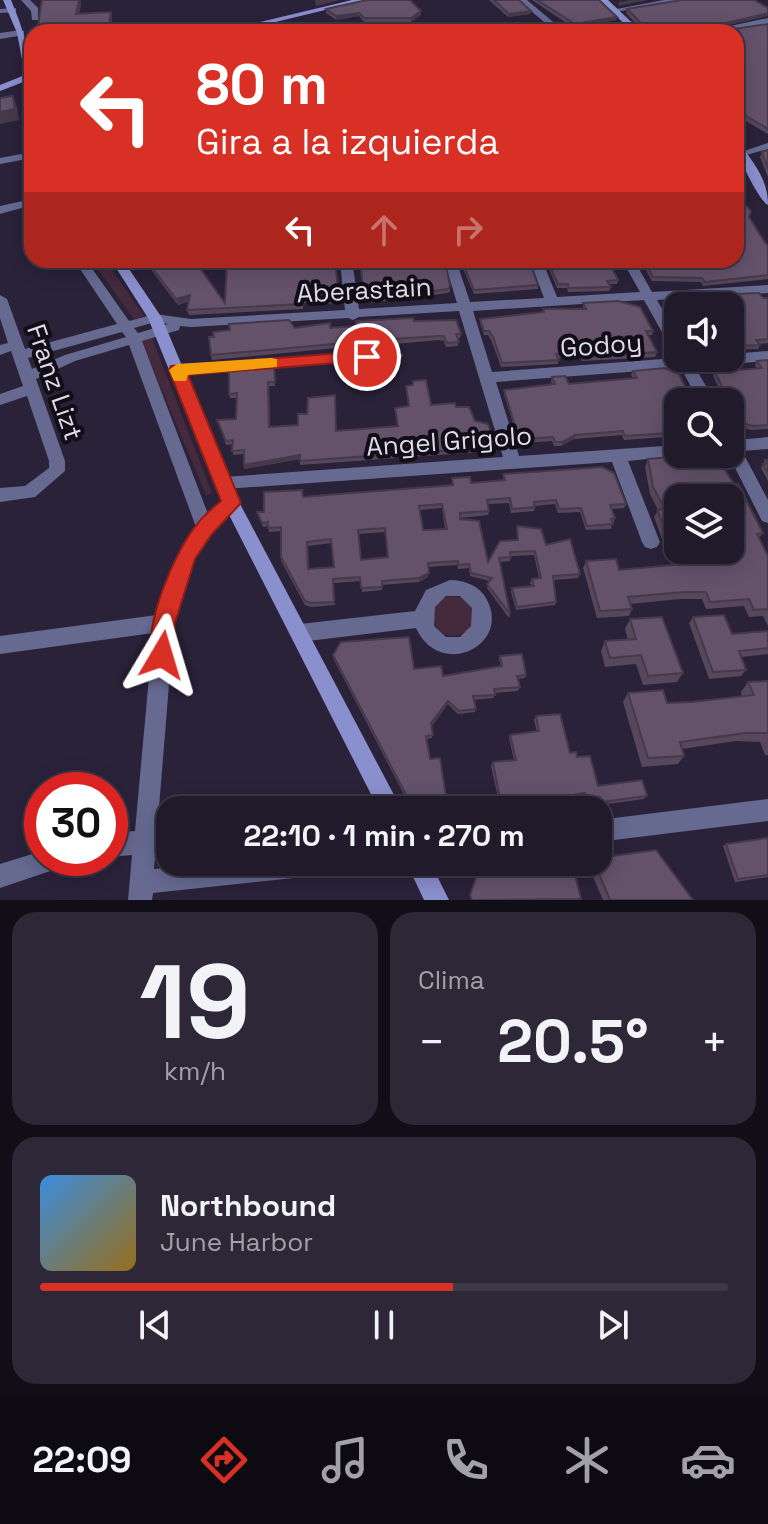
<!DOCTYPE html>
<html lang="es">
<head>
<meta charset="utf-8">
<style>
	:root { --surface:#201a2b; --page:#2d2737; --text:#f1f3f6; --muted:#a2a1a9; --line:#3d3847; --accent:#d93025 }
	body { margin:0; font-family:"Space Grotesk",sans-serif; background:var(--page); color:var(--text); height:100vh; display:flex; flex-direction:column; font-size:30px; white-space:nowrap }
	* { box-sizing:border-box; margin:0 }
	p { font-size:26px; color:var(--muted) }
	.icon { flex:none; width:44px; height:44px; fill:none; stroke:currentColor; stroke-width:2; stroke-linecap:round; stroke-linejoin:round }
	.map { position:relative; height:900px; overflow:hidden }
	.details { display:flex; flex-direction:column; gap:12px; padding:12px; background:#120e18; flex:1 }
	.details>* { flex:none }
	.hud { position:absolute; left:24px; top:24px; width:720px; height:244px; border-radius:24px; box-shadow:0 4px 20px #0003,0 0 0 2px var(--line); background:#d93025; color:#fff; overflow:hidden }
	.fabs { position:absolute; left:664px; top:292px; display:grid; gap:16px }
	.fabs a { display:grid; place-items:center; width:80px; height:80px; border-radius:16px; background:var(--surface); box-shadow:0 4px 20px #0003,0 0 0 2px var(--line); font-size:40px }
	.speed { position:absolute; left:24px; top:772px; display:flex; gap:16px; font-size:40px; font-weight:700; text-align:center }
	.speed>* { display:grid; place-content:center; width:104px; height:104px; border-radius:50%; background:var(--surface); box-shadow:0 4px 20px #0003,0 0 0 2px var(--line); line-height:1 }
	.speed .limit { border:12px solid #d22; background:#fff; color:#111 }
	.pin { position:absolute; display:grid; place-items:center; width:68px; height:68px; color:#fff; margin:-34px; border:4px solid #fff; border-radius:50%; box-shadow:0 2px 8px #0007 }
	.me { position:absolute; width:88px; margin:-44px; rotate:7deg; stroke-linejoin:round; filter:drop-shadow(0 0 6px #0008) }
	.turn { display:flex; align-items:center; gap:28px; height:168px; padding:0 40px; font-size:36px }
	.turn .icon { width:104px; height:104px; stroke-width:2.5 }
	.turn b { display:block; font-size:56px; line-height:68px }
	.lanes { display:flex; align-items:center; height:76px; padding:0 40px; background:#0003; justify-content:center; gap:40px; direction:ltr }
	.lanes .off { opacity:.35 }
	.big { font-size:60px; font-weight:700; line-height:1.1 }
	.details .tile { flex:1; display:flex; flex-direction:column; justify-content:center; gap:12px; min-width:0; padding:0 28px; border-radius:24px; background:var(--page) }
	.details .dial { align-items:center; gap:0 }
	.dial b { font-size:104px; line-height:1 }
	.song { display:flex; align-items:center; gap:24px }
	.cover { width:96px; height:96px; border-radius:12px; background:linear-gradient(135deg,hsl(210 70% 55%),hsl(40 70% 35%)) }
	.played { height:8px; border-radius:4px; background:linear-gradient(90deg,var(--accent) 60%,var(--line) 60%) }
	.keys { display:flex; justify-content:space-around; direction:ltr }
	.heat { display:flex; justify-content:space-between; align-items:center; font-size:44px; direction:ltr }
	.details .tiles { flex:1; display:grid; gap:12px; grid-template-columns:1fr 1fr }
	.tile:last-child { grid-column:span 2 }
	.trip { position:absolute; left:156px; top:796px; width:456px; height:80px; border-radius:24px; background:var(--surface); box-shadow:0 4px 20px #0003,0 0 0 2px var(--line); font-weight:700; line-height:80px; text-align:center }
	.dock { display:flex; height:128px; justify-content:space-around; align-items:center; background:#0d0a11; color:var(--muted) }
	.dock .icon { width:56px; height:56px }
	.dock .active { color:var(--accent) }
	.dock b { font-size:36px; color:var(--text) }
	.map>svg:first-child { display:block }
</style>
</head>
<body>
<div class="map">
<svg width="768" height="900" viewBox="0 0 768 900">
	<rect width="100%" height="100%" fill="#2a2239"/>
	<!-- green -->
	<g fill="#45293d">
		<path d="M91,260H105L144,316L134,319Z"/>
		<path d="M152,338L212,493L206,495L141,340Z"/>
		<circle cx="453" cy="616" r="20"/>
	</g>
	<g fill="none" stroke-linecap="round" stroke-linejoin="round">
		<!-- street -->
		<g fill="#666a91" fill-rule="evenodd">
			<path d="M21,0H30L38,8V20H32L31,11Z"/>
			<path d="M518,0H527L565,32H556Z"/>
			<path d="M664,0H684L615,12L611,10Z"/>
			<path d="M16,8V12L0,13V9Z"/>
			<path d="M768,18V24L720,32H702Z"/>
			<path d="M630,21L633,22V26L591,32H569Z"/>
			<path d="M21,30L24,31V35L0,39V33Z"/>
			<path d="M768,143V149L743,156L738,153Z"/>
			<path d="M32,152V158L0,164V158Z"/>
			<path d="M32,199V205L0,214V206Z"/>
			<path d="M74,260H86L129,321L155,314L191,319L345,310L340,260H352L359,309L457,303L444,260H456L470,302L544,298L530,260H542L557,297L640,292L622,260H634L652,292L768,285V293L657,300L678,337V354L673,352L644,300L473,311L492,372L676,358L678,355V358H730V354L768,351V361L695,367L715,402H699L681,368L496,382L519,456L678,445V454L684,455L628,461L660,542L657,547L651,549L645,547L642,542L612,462L224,489L218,488L216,483L218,478L224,477L503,457L459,311L359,317L353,320L348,318L191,327L180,326L179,330L142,341L208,514L225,498H237L239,503L211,533L194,559L174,623L154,869L219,862H342L338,870L330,874L153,893L152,900H128L132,855L110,857V833L135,831L153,633L0,654V636L157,615L177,556L196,527L129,345L75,361L36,379L65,461V471L35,497L0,502V488L25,486L49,468V461L27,396L0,405V394L23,386L11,351L0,355V345L8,343L0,318V295L7,299L25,349L117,324ZM155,322L168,324L138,333L134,328ZM122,332L126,337L65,355L32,369L28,358Z"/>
			<path d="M396,350L403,355L401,358L177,375L170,370L177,365Z"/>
			<path d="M730,437L736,440L768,437V449L742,451L768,500V523L762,521L728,454H730Z"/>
			<path d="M450,580C465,580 480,586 487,600C511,646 440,680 416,628L300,642L293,639L290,633L293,627L300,624L415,611L426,590ZM446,596H460L472,608L471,626L460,637H446L434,626L435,607Z"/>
			<path d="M768,799V821L598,842V820Z"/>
			<path d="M42,851V858H69L65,866L0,888V864Z"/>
		</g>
		<!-- secondary -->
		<g fill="#8a8fce" fill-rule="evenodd">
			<path d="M3,0H11C24,31 32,57 32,91L27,88L26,81L0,91V85L25,75L17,33Z"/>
			<path d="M352,0H366L234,32H219Z"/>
			<path d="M599,0H608L642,32H633Z"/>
			<path d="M736,143L740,144C754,163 768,180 768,205C759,201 736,154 736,143Z"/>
			<path d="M111,260H123L162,318L239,502L402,810H379L223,503L148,318Z"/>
			<path d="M406,862H430L449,900H424Z"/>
		</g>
	</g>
	<!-- wall -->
	<g fill="#56475b" fill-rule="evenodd">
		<path d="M489,0H519L531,11L530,14L508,17Z"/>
		<path d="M532,0H599L617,17L616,20L574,28Z"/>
		<path d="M80,1L81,4L79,14L111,12L112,18L111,31L37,32Z"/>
		<path d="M326,9L421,15L411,22H364L359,16L336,20L326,13Z"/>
		<path d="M627,9L710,30L721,31L768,24V134L736,115V32H644L626,13Z"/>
		<path d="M768,150V177L760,157L762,152Z"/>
		<path d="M736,195L764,241L768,246V279L703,286L701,282L652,281L640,260H708L713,264L714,263L711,260H736L738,226L736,224Z"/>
		<path d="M227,260L339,299V304L303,303V309L189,315L187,310L189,301L178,305L149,267L147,261L197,264L225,303Z"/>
		<path d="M359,260L450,286V291L448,293L369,303L364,301Z"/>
		<path d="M459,260H529L538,285V289L474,294Z"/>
		<path d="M545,260H608L618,280L617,284H609L611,287L609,291L568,292L567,288H557Z"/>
		<path d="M714,295L768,298V343L759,344L760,345L758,349L730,350V306H678V314L675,309L676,305L714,302L712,300Z"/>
		<path d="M583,303L653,331L652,335H648L657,352L655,357L582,361L579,356L558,358V364L501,367L492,342L488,335H484L480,323V319L542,312L543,309H583Z"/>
		<path d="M414,321L461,334L460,338H458V346L446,347L444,341L439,340L394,344V347L346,350V347L212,360L211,355L295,328H330Z"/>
		<path d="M768,360V429L751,430L737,426L730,411V402H726L713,376L715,372L757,369L755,365L757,361Z"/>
		<path d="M274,367L275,386H269L270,427L336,431L397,426L395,408L409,406L406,386L431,405L456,407L475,421L492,436V440L480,444V452L300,465V459L244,469V454L233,455V444L226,445L217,420L236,419L237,398H230L229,394Z"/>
		<path d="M633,371L678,402V431L667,432L668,433L666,437L624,440L622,435L574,439L561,446H554L552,441L524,443L518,440L504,394V390L552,384L551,381L552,377L569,384L633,378L631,375Z"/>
		<path d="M648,459L763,533L759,538L768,556V626L763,616L749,617L744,606L706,609L702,599H680L630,604L632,609L629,616L597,618L583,568L586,561L619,570L688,564L683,550H730L678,498V547H674L671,539H662L654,517L658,510L650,494L645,467Z"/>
		<path d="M765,460H768V481L761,468Z"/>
		<path d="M503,474L626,504L624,508L612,509L615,518L614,522H612L611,529L586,530L580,512L558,513L555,504L535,506L534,511L511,513L509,503L488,504L489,511L488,515L460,518L488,562L517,540V526L546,545L580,574L578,578L554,580L556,602L555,605L516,610L511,592L512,588L532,586L530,583L532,579L539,578L534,555L511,556L510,561L499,562L510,614L509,618L487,588L490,581L470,576L469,568L458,569L457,565L428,567V577L419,582L382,585V590L362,592L361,581L334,583L335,605L311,607L305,605L281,561V531L269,532L268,526L263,527L257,512H264L303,497L452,485V478L471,483L503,481ZM442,508L445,529L423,530L420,510ZM385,532L388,557L361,560L358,534ZM332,543L334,567L309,569L308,546Z"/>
		<path d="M693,617L732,634L768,631V654L741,657L746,670L741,676L709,679L689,623Z"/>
		<path d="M630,619L683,673L677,682L643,685L636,664L605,667L601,651L605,641L628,640L625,629Z"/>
		<path d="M333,655L414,669L443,676L501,667L499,659L500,656L526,675L525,678L518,679L520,687L518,691L494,693V698L474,700L475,712L458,714L448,704L432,726V738L427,739L430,759L448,810H412L333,658Z"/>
		<path d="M768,681V755H765L760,742L736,741L682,749L684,756L678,764L642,767L623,702L628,693L667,703L692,702L742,697L741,692L748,682Z"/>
		<path d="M536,716L570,753L577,757L598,786L647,796L644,799L600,805L598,800L584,802L583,797L554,801V804L553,807L547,808L546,810H524L522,800L499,802L491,766L493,762L514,760L509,739L510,735L537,732L534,720Z"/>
		<path d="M768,838V877L735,882L723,846L726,844Z"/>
		<path d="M590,862H598L693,900H603L588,865Z"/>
	</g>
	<!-- shaded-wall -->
	<g fill="#46394a">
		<path d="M77,0H82L80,1L81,4L78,21L76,14Z"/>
		<path d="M315,0H340L316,6Z"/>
		<path d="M630,0H648L618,6L619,2Z"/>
		<path d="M421,11V15L411,22V18Z"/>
		<path d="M531,11L530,14L508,17L509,14Z"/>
		<path d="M111,12L112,18L111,31L109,24Z"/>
		<path d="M359,13V16L336,20V16Z"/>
		<path d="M768,13V16L699,32L700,29Z"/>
		<path d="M617,17L616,20L574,28L575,24Z"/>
		<path d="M13,96L17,107L19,120L0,124V112Z"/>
		<path d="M194,260H209L195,265Z"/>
		<path d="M190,295L191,301L178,305L176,299Z"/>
		<path d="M575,435L574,439L561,446L562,442Z"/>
		<path d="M492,436V440L478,445L479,441Z"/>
		<path d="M300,455V459L244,469V465Z"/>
		<path d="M429,573L428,577L419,582V578Z"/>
		<path d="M448,701V704L431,726V723Z"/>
	</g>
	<!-- building -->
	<g fill="#64526a" stroke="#46394a" stroke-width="2" fill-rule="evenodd">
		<path d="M42,0H79L76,14L111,12L109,24L93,25L92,32H37Z"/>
		<path d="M367,0H410L421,11L411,18H364L359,13L336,16L326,9Z"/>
		<path d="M494,0H519L531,11L509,14Z"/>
		<path d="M537,0H599L617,17L575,24Z"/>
		<path d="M682,0H754L768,8V13L700,29L721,31L768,24V129L736,110V32H650L627,9Z"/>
		<path d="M628,25L639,30L616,32H586L583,30Z"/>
		<path d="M13,96L15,109L0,112V98Z"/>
		<path d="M768,150V169L762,152Z"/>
		<path d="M736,195L751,211L749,217L764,241L768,246V275L705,282L702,278L653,277L644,260H708L713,264L716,260H736V227L743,226L736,218Z"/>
		<path d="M153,260H194L225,303L227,260H335L339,299L302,298L303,304L187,310L190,295L176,299L147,261Z"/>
		<path d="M360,260H445L450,286L448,289L369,299L364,296Z"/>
		<path d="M461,260H529L538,285L474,290Z"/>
		<path d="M547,260H608L618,280L607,281L611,287L569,288L568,284H558Z"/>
		<path d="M759,293L763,298H768V339L756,340L760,345L730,346V306H678V308L676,305L718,301L714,295Z"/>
		<path d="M618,301L640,307L653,331H646L657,352L583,357L580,352L556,354L559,360L502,363L493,337L489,331H484L480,319L544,312L543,309H586L583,303Z"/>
		<path d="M413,318L414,321L456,320L461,334H456L459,342L447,343L444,336H439L393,339L394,343L346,346L345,343L211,355L209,337H214L213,332L230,330L229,324L289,320L295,328L330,323V328L356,326V321Z"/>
		<path d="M768,360V425L753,426L739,422L715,372L762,368L757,361Z"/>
		<path d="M274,367L275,382H268L269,427L298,425V414H307L308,398L335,395L336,431L398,426L395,408L409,406L406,386L413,385V381L426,380L431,405L455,403L456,407H469L475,421L488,424L492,436L479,441L481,448L300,461V455L244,465V450L232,451L233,440L226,441L217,420L236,419L237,393L229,394V370Z"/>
		<path d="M665,368L679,374L693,402H678V427L665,428L668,433L625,436L623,431L575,435L562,442H555L553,437L525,439L518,436L504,390L555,384L552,377L565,376L569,384L601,381L637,378L633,371Z"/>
		<path d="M707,454H715L734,484H738L763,533L757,534L768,556V609L754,610L749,599L710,602L706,592H684L628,597L632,609L600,611L586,561L616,559L619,570L695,563L689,550H730V498H678V540L674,532H666L657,510L665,509L653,487L648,459Z"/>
		<path d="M765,460H768V473L763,464H767Z"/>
		<path d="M602,467L614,473L626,504L610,505L615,518L611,519L613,524L587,526L581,508L559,509L556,500L534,502L535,507L512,509L510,498L487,500L489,511L460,513V519L479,521L488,562L500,541L518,540L517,526L541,529L546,545L570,539L580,574L553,576L556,602L517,607L512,588L534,586L532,579L541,578L535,551L510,552L511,557L499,558L510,614L487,584L492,578L471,573L469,564L458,565V561L428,563L429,573L419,578L382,581V587L361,588L360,577L333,579L334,602L311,603L305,601L281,557V527L268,528V522L262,523L257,512H264V492L302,490L303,497L326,495L453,485L452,478L470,477L471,483L505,480L503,474ZM442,504L447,529L423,530L419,506ZM385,528L388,557L361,560L358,530ZM331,539L334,567L308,569L307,542Z"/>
		<path d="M724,615L732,634L768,631V648L739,651L746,670L713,672L693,617Z"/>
		<path d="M662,617L683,673L648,676L641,655L610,658L605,641L636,639L630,619Z"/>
		<path d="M409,637L414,669L441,666L443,676L502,666L500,656L522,654L526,675L517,676L520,687L494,689L495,695L473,696L476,709L459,711L448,701L431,723L433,735L426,736L430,759L440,758L448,810H414L333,655L341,642Z"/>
		<path d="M768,681V733H745L680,742L684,756L648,758L628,693L663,690L667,703L692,702L754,695L748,682Z"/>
		<path d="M560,714L570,753L576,752L577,757L590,756L598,786L642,780L647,796L602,802L600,797L586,798L585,793L554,798V804L546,805L547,809L537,810H526L523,796L500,799L493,762L516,760L510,735L539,731L536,716Z"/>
		<path d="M768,838V875L738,879L726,844Z"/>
		<path d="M656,850L693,900H610L594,862H598V858Z"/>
		<path d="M572,862L581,899L472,900L470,895L477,875Z"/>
	</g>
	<!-- route -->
	<path fill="#d93025" stroke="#8d1f18" stroke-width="2" d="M367,351L375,357L373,360L188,375L241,503L212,534L195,559L175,623L170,662L162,665L154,662C140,631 176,548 198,523C204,515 213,508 221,501L169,370L171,366Z"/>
	<!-- slow -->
	<path fill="#f59e0b" d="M271,358L277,359V367L188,375L186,381H174L169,370L177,364Z"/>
	<g text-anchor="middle" stroke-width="8" stroke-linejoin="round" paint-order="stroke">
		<!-- street labels -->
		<g font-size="26" fill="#dfdbea" stroke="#110e18">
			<text transform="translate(364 290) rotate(-3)" y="9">Aberastain</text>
			<text transform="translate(601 345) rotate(-4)" y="9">Godoy</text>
			<text transform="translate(55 382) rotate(71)" y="9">Franz Lizt</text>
			<text transform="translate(449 441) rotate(-4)" y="9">Angel Grigolo</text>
		</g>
	</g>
</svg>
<div class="fabs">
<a><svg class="icon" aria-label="sound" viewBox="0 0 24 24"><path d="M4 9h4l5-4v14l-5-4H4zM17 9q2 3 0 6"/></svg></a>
<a><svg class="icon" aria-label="search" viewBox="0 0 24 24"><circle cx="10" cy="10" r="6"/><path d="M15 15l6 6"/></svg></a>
<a><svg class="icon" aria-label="layers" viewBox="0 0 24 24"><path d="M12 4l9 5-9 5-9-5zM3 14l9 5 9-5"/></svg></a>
</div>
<div class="speed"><div class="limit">30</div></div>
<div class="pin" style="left:367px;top:357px;background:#d93025"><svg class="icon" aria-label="arrive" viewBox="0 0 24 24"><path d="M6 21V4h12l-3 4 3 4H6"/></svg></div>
<svg class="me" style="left:162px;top:655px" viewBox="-20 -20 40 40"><path d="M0-17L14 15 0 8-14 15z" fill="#d93025" stroke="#fff" stroke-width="4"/></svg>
<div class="trip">22:10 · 1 min · 270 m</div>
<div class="hud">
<div class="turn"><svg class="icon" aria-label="left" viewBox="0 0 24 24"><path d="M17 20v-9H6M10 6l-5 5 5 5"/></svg><div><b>80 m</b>Gira a la izquierda</div></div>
<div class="lanes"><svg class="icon" aria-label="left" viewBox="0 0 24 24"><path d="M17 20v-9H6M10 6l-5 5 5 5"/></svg><svg class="icon off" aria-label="ahead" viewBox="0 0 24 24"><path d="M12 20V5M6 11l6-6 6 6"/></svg><svg class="icon off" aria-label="right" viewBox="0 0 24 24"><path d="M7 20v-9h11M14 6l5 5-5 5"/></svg></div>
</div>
</div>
<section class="details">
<div class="tiles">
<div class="tile dial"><b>19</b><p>km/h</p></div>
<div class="tile"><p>Clima</p>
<div class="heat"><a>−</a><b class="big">20.5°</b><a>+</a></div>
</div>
<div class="tile">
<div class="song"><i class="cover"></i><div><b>Northbound</b><p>June Harbor</p></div></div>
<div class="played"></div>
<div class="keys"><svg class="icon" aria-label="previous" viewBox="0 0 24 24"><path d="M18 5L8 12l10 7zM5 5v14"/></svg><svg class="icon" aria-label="pause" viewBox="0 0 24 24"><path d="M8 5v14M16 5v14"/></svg><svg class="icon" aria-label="next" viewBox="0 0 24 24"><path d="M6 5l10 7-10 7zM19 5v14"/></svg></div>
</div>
</div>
</section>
<nav class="dock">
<b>22:09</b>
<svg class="icon active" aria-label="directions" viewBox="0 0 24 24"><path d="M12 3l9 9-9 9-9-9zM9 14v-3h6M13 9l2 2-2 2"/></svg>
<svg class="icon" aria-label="music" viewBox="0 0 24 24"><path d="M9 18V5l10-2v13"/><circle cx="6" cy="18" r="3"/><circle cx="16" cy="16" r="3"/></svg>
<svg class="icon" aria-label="phone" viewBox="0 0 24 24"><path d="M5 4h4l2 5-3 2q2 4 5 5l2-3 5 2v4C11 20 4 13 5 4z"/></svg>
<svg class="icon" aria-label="climate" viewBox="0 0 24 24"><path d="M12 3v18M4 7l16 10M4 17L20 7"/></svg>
<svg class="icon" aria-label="car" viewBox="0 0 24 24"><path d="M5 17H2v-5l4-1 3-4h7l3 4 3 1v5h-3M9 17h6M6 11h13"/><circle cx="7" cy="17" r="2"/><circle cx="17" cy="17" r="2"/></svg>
</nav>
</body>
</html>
